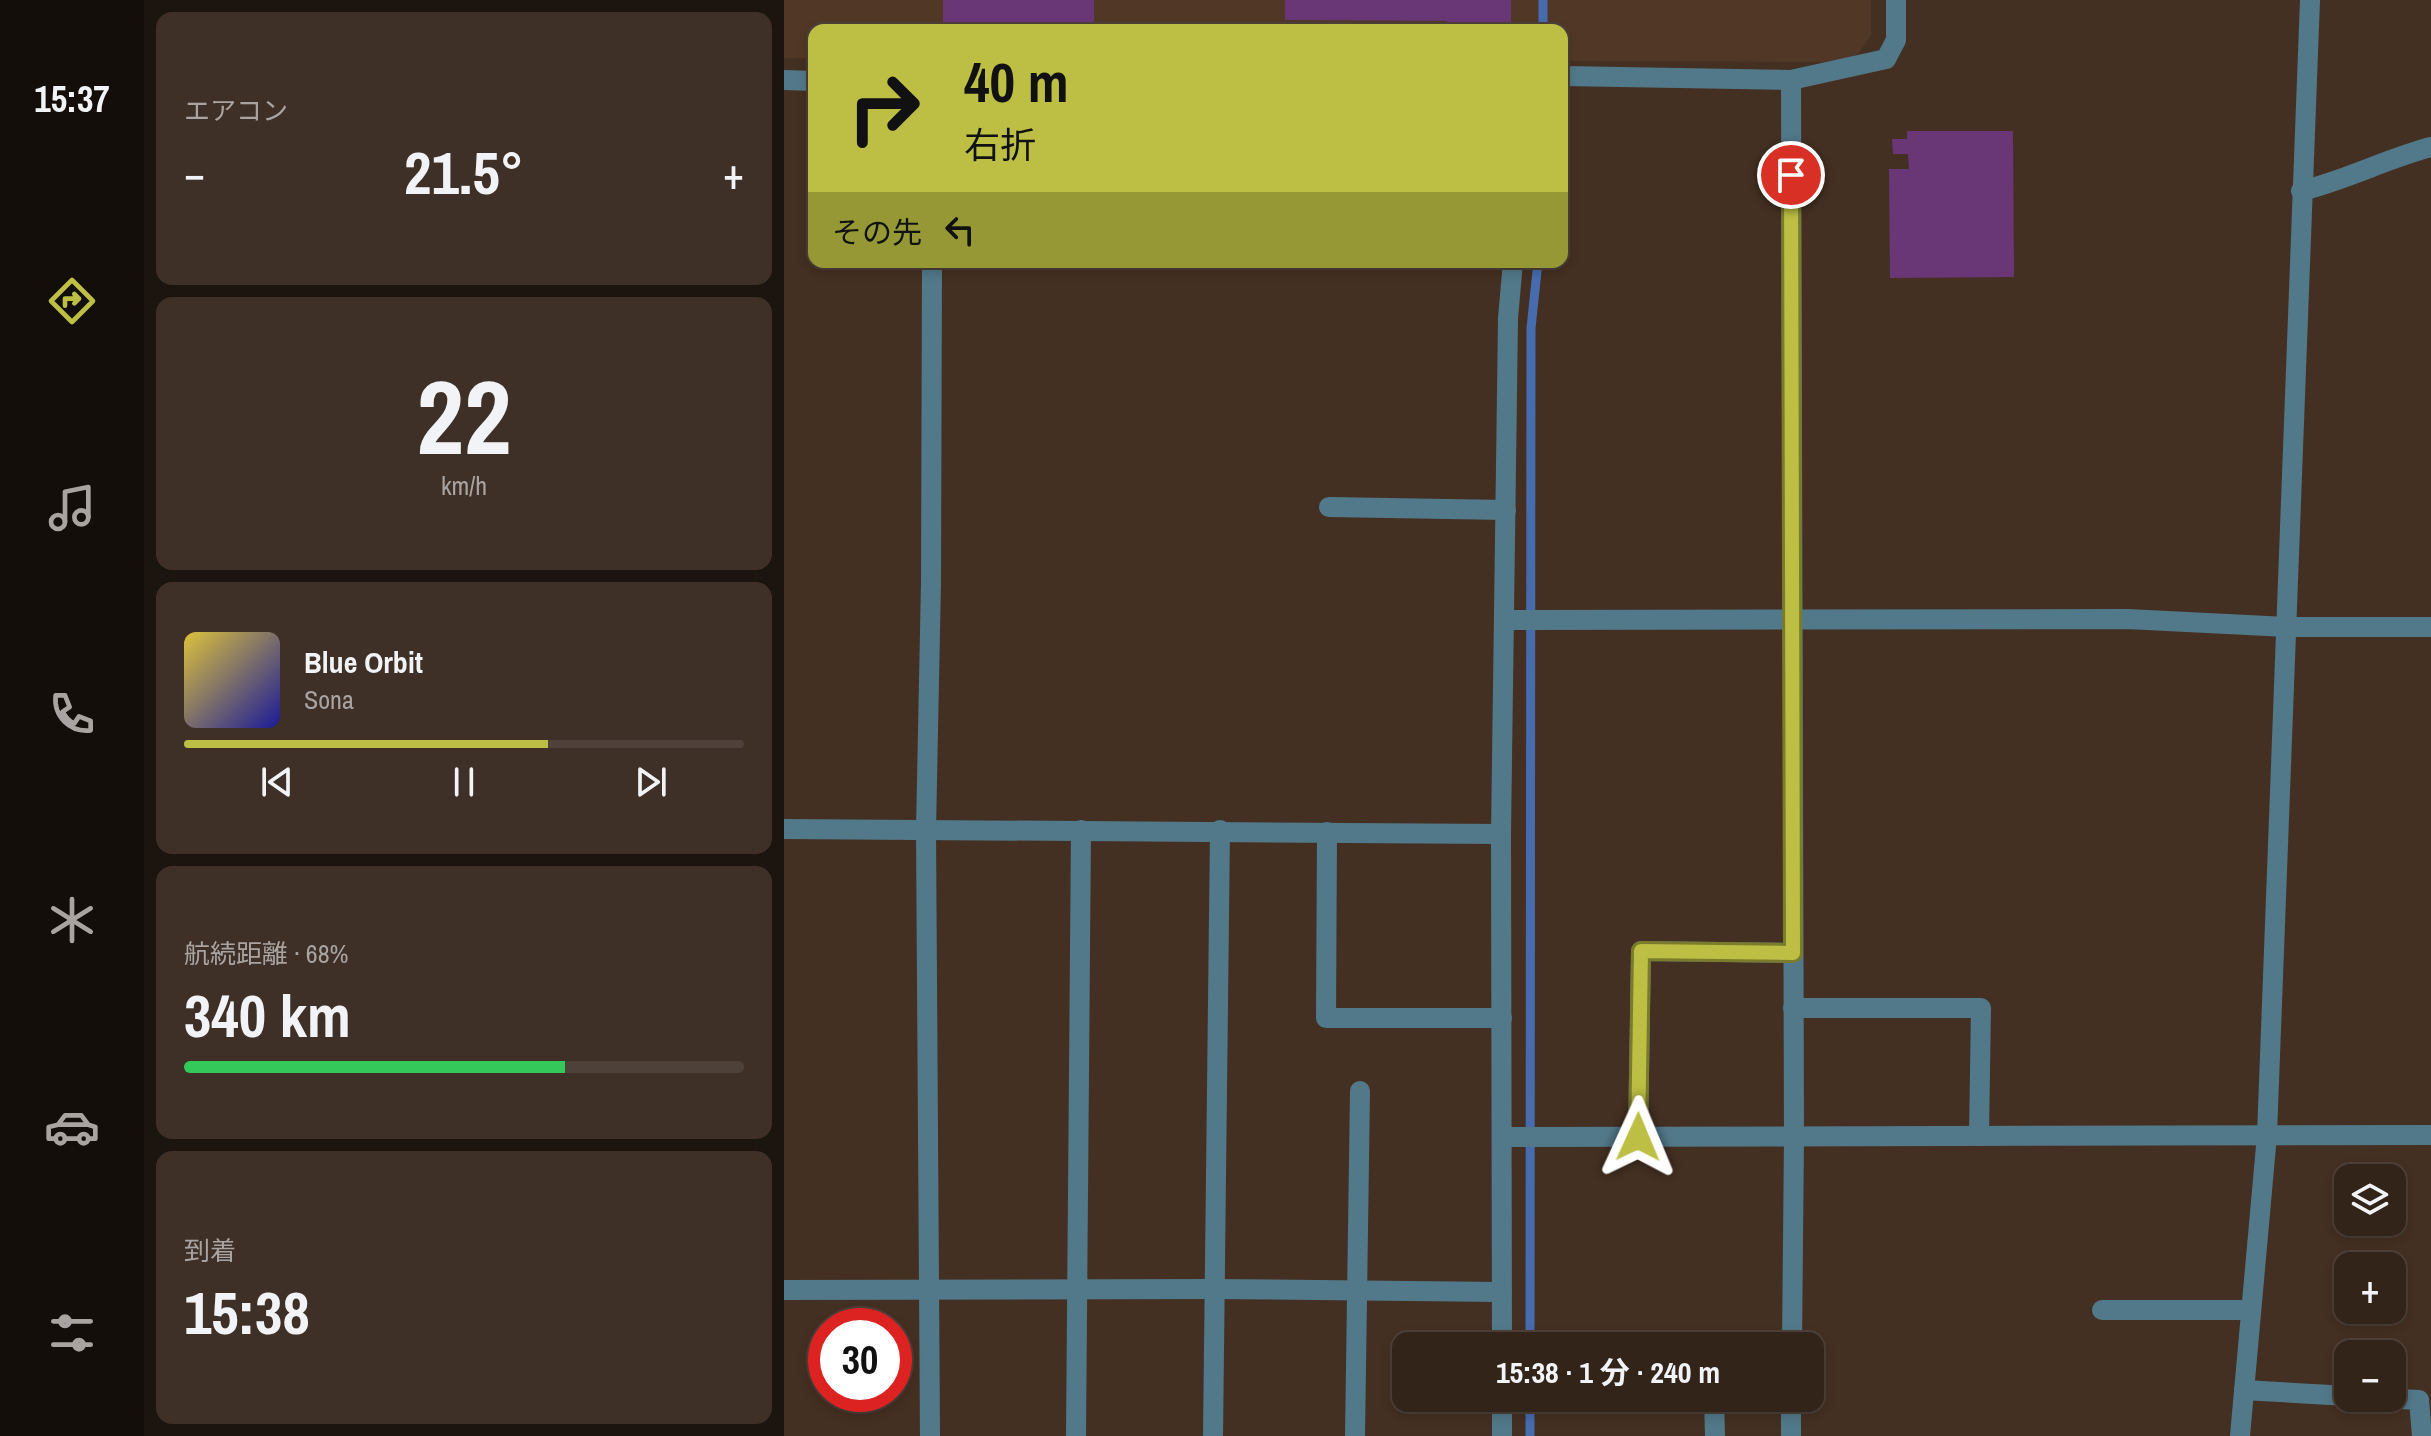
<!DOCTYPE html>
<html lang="ja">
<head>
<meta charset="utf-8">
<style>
	:root { --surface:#33241a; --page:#3e3027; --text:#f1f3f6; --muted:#a9a4a2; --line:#4e4139; --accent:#bcbf43 }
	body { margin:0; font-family:"Archivo Narrow","Noto Sans JP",sans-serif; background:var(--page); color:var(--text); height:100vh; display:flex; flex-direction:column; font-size:30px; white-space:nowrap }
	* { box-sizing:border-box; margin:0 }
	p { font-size:26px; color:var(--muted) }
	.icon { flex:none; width:44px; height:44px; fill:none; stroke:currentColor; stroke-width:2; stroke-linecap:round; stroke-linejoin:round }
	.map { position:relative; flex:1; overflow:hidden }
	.drawer { display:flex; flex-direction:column; gap:12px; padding:12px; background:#1c140e; width:640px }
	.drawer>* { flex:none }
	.top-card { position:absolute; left:24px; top:24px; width:760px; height:244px; border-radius:16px; box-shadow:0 4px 12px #0003,0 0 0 2px var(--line); background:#bcbf43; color:#111; overflow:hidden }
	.fabs { position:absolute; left:1550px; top:1164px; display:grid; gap:16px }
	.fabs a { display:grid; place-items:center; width:72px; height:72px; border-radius:16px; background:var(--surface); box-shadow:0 4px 12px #0003,0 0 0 2px var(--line); font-size:40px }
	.speed { position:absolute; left:24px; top:1308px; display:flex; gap:16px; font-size:40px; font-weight:700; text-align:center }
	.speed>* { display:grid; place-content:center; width:104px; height:104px; border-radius:50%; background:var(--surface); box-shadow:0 4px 12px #0003,0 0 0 2px var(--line); line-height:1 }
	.speed .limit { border:12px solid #d22; background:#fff; color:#111 }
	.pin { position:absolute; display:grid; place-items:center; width:68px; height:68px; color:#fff; margin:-34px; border:4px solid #fff; border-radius:50%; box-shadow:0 2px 8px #0007 }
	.me { position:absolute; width:88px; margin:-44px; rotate:1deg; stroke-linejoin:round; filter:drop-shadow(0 0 6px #0008) }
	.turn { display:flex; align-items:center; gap:28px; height:168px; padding:0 24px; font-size:36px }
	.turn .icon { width:104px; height:104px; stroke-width:2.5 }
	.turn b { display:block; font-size:56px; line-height:68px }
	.then { display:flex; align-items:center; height:76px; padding:0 24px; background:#0003; gap:16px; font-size:30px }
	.big { font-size:60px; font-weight:700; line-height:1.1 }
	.drawer .widget { flex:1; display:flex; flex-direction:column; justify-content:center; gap:12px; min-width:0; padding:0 28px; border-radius:16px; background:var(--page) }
	.drawer .dial { align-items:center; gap:0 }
	.dial b { font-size:104px; line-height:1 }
	.song { display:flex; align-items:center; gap:24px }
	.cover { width:96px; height:96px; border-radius:12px; background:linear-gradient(135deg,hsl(50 70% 55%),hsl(240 70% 35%)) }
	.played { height:8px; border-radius:4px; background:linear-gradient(90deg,var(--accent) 65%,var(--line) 65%) }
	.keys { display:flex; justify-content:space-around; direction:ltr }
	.heat { display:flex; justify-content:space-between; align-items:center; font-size:44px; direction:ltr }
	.charge { height:12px; border-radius:6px; background:linear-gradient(90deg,#34c759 68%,var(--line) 0) }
	.trip { position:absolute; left:608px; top:1332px; width:432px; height:80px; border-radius:16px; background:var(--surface); box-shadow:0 4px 12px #0003,0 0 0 2px var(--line); font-weight:700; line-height:80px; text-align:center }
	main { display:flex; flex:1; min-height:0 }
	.menu { display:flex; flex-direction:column; width:144px; justify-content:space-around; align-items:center; background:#140e0a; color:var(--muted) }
	.menu .icon { width:56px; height:56px }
	.menu .current { color:var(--accent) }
	.menu b { font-size:36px; color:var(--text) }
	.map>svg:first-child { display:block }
</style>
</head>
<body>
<main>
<nav class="menu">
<b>15:37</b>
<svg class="icon current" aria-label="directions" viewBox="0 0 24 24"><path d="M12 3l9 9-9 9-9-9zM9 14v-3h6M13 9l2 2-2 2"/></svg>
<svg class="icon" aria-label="music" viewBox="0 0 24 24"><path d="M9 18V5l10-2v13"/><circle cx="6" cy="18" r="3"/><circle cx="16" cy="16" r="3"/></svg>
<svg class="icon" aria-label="phone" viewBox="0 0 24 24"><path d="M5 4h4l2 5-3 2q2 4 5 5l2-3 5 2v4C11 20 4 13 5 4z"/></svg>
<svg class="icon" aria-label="climate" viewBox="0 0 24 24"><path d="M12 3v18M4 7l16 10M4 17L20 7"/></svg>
<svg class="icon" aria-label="car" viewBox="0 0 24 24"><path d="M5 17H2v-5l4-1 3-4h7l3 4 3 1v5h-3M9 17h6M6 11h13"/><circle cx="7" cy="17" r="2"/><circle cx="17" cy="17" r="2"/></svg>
<svg class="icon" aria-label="filters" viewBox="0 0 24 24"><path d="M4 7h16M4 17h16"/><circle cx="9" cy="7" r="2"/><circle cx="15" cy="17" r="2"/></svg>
</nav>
<section class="drawer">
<div class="widget"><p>エアコン</p>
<div class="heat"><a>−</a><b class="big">21.5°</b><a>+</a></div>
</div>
<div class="widget dial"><b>22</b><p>km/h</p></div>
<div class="widget">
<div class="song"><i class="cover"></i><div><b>Blue Orbit</b><p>Sona</p></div></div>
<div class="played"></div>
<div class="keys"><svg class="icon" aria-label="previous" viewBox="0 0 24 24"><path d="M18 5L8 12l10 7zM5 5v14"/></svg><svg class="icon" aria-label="pause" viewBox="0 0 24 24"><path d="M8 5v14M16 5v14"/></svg><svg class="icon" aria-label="next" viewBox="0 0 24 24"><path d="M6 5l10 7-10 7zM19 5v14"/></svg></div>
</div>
<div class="widget"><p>航続距離 · 68%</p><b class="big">340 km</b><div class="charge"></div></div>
<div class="widget"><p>到着</p><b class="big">15:38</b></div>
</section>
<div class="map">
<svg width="1647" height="1436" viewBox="0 0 1647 1436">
	<rect width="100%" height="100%" fill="#443022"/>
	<!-- built -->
	<path fill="#513826" d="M0,0H1087V35L1074,54L1053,62L778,61V30H30V58H0Z"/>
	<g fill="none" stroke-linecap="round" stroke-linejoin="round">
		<!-- stream -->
		<g stroke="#476cae" stroke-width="9">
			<path d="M759,30V0"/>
			<path d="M746,1346L747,328L754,262"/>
			<path d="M746,1398V1436"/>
		</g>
	</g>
	<!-- building -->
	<g fill="#693775">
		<rect x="159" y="0" width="151" height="22"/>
		<path d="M501,0H727V30H663V21L501,20Z"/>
		<path d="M1123,131H1229L1230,277L1106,278L1105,169H1125L1124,154H1109L1108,139H1123Z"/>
	</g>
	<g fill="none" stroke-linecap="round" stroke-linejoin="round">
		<!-- minor -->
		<g stroke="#52798a" stroke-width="20">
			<path d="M778,76L1007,80L1102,59L1112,40V0"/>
			<path d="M0,80L30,81"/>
			<path d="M1007,80L1010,1137L1008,1346"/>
			<path d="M1517,191C1562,180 1602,159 1647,147"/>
			<path d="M545,507L722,510"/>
			<path d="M720,620L1343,619L1503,627H1647"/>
			<path d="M0,829L717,834"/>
			<path d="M543,832L542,1018H718"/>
			<path d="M1009,1008H1197L1195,1136"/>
			<path d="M718,1137L1647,1135"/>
			<path d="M854,1137L857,951L1009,953"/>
			<path d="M0,1290L429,1289L718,1292"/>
			<path d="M1318,1310H1467"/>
			<path d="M718,1346L717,834L724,318L729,262"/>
			<path d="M1460,1390L1564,1396"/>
			<path d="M718,1398V1436"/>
			<path d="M930,1398L931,1436"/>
			<path d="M1597,1398L1635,1400L1638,1436"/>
			<path d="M146,1436L142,830L147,582L148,262"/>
			<path d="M292,1436L297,830"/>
			<path d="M429,1436L436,830"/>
			<path d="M571,1436L576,1091"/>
			<path d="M1007,1436V1398"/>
			<path d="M1456,1436L1483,1135L1526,0"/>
		</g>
	</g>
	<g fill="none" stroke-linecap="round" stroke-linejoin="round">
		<!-- route casing -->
		<g stroke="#7a7c2c" stroke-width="20">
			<path id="route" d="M854,1137L857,951L1009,953L1007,175"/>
		</g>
		<!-- route -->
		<use href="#route" stroke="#bcbf43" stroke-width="14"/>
	</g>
</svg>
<div class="fabs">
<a><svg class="icon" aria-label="layers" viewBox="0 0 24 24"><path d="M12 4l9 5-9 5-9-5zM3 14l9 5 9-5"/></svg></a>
<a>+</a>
<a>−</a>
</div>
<div class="speed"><div class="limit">30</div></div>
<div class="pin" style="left:1007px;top:175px;background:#d93025"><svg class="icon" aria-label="arrive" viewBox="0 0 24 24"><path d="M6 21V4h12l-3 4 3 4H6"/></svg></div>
<svg class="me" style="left:854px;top:1137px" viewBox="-20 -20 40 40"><path d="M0-17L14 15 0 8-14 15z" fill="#bcbf43" stroke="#fff" stroke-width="4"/></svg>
<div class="trip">15:38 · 1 分 · 240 m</div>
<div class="top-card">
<div class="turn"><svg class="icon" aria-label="right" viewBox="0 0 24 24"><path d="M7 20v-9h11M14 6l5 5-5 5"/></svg><div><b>40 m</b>右折</div></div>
<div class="then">その先<svg class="icon" aria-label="left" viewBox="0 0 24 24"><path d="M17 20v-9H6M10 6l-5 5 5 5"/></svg></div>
</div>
</div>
</main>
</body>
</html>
